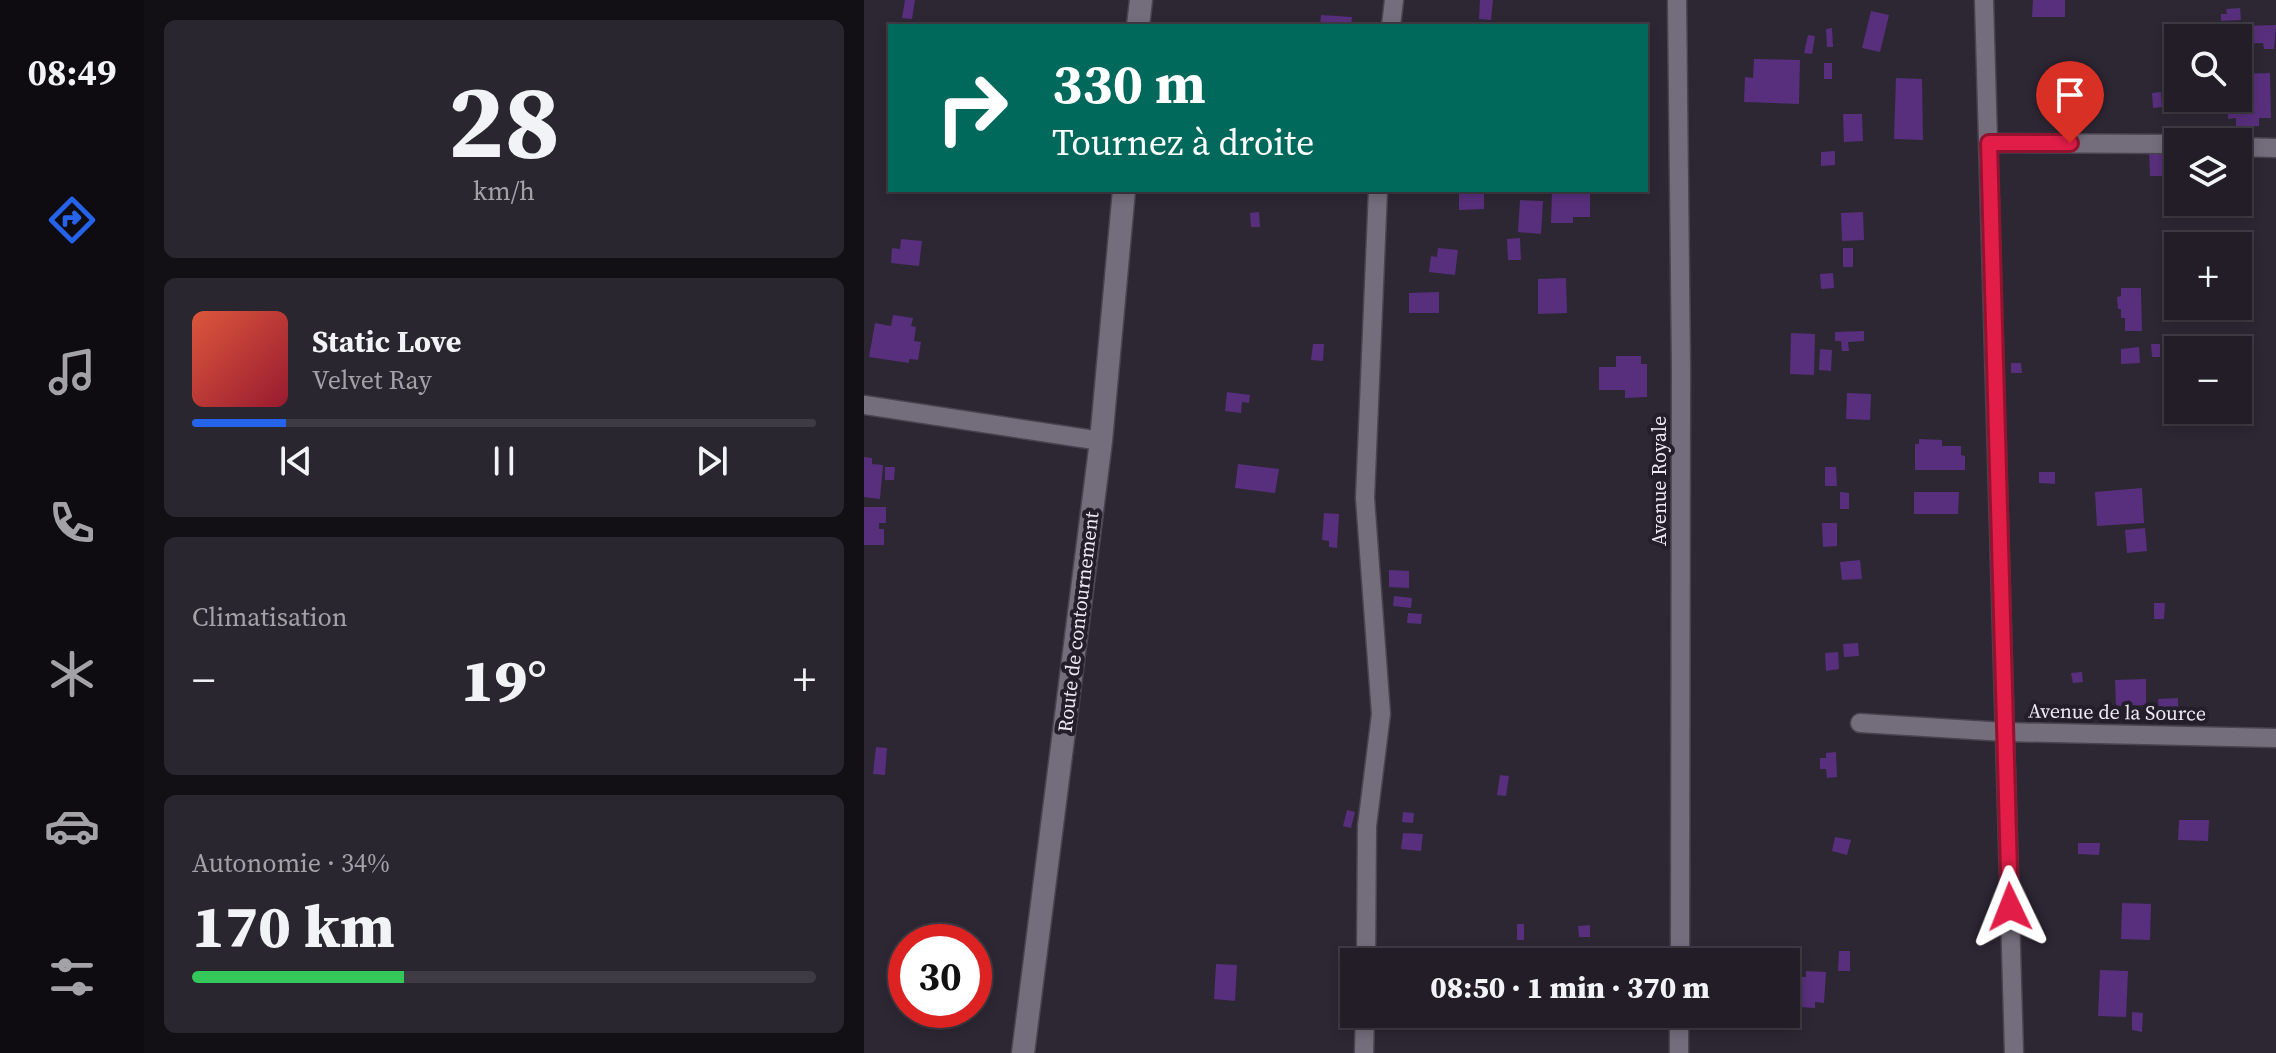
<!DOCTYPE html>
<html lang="fr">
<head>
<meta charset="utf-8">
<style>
	:root { --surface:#221d27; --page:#2a262f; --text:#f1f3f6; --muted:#a2a2a7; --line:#3f3b44; --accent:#2563eb }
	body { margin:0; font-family:"Source Serif 4",serif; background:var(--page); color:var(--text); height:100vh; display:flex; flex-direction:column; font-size:30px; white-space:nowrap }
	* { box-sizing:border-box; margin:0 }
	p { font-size:26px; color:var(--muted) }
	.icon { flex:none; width:44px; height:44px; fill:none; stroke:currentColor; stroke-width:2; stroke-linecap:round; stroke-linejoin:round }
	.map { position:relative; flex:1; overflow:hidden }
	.details { display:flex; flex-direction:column; gap:20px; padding:20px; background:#131015; width:720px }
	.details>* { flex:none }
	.banner { position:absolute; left:24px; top:24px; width:760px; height:168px; border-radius:0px; box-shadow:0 4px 12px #0003,0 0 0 2px var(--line); background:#00695c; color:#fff; overflow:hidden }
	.buttons { position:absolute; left:1300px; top:24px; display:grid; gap:16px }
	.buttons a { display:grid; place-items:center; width:88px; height:88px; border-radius:0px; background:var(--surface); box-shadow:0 4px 12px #0003,0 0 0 2px var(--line); font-size:40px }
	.speed { position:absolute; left:24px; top:924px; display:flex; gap:16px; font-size:40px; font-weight:700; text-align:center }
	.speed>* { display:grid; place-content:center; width:104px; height:104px; border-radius:50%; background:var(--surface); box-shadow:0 4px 12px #0003,0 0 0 2px var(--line); line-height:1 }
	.speed .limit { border:12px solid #d22; background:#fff; color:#111 }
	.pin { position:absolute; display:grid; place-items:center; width:68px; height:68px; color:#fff; margin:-82px -34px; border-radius:50% 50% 50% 0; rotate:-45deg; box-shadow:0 0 8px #0007 }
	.pin .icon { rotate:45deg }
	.me { position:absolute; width:88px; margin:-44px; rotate:358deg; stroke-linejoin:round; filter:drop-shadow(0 0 6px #0008) }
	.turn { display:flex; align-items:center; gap:28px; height:168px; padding:0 32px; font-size:36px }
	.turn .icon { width:104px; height:104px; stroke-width:2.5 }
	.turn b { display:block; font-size:56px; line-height:68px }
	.big { font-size:60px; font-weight:800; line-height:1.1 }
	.details .card { flex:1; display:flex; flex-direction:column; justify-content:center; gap:12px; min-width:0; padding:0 28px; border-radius:12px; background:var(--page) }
	.details .dial { align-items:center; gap:0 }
	.dial b { font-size:104px; line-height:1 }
	.song { display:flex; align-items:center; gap:24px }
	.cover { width:96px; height:96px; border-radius:12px; background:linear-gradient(135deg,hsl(10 70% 55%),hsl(350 70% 35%)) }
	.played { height:8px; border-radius:4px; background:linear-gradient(90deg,var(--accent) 15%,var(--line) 15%) }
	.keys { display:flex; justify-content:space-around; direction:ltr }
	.heat { display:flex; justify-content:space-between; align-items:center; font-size:44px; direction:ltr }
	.charge { height:12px; border-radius:6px; background:linear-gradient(90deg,#34c759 34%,var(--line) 0) }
	.trip { position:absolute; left:476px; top:948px; width:460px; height:80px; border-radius:0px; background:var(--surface); box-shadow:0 4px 12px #0003,0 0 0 2px var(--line); font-weight:800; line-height:80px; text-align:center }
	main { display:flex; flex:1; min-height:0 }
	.tabs { display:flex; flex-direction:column; width:144px; justify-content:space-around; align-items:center; background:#0e0c10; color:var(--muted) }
	.tabs .icon { width:56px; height:56px }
	.tabs .on { color:var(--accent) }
	.tabs b { font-size:36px; color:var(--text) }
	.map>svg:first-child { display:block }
</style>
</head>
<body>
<main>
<nav class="tabs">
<b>08:49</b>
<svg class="icon on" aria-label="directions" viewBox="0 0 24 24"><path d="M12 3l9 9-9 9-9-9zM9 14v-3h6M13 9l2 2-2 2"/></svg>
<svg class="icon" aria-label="music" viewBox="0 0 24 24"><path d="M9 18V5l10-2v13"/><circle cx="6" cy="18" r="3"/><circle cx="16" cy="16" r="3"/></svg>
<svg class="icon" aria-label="phone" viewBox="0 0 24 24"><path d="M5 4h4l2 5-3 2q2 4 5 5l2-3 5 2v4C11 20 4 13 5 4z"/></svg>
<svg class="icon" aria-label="climate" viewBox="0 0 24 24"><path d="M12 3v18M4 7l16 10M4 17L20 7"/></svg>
<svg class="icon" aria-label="car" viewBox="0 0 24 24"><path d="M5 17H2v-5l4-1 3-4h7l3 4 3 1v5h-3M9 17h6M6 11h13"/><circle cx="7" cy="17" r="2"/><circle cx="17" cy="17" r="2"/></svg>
<svg class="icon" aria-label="filters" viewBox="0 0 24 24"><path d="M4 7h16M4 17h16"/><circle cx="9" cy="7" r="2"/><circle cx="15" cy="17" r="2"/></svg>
</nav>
<section class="details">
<div class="card dial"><b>28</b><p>km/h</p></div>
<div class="card">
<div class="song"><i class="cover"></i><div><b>Static Love</b><p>Velvet Ray</p></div></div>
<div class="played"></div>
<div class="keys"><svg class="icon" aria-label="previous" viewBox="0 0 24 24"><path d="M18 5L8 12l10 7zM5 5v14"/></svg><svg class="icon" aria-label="pause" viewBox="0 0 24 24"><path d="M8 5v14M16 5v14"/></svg><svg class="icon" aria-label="next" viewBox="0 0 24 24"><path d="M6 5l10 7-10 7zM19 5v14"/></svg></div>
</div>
<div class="card"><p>Climatisation</p>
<div class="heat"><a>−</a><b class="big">19°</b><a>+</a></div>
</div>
<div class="card"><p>Autonomie · 34%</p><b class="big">170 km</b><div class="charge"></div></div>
</section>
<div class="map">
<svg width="1412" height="1053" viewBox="0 0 1412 1053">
	<rect width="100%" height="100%" fill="#2d2734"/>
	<!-- building -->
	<g fill="#582f7c">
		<path d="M41,0H51L48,19L38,18Z"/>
		<path d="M616,0H629L627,20L615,19Z"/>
		<path d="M1169,0H1201V17H1168Z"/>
		<path d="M1376,8L1377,20L1357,21V14H1363L1362,9Z"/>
		<path d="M1007,11L1025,15L1016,52L998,48Z"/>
		<path d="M457,15L488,17L487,26H456Z"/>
		<path d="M1412,25L1410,49H1400L1399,43L1377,44V50H1374V38H1349V27Z"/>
		<path d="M968,28L969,47H963L962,29Z"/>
		<path d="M944,35L951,36L948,54L940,53Z"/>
		<path d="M890,59L936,60L935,104L880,102L881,77L889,78Z"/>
		<path d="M1314,61V101H1301L1299,62Z"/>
		<rect x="960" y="63" width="8" height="16"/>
		<path d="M1406,73L1407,118H1395V126L1372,127V118L1364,119V98H1374V74Z"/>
		<path d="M1032,78L1058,79L1059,140L1030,139Z"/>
		<path d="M1297,92L1298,107L1289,108L1288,93Z"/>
		<path d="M1318,98H1337L1338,107L1318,109Z"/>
		<path d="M979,114H998L999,141L980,142Z"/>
		<path d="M1285,150H1298V176H1286Z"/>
		<path d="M971,151V165L957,166V152Z"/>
		<path d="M595,190H620V209L595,210Z"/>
		<path d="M688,190H726V217H709V223H687Z"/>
		<path d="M656,200L679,201L677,234L654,232Z"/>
		<path d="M395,212L396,227H387L386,213Z"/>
		<path d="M999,212L1000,240L978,241L977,213Z"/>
		<path d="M656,238L657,260H644L643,239Z"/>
		<path d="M37,239L58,241L55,266L27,263L28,248L36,249Z"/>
		<path d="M574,248L594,250L591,275L565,272L567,256L573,257Z"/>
		<rect x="979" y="248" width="10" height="19"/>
		<path d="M969,273L970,288L957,289L956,274Z"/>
		<path d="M702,278L703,313L674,314V279Z"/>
		<path d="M1257,288H1277L1278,331H1261V318H1257V309H1254L1253,297L1257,296Z"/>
		<path d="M575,292V313H545V293Z"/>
		<path d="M29,315L49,318L47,326L52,327L50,341L57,342L54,360L45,359V363L5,357L11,323L27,326Z"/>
		<path d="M1000,331V341L984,342L985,351H978L977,341H971V332Z"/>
		<path d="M927,333L951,334L950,375L926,374Z"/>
		<path d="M449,344H460L459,361L447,360Z"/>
		<path d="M1287,344H1296V357H1288Z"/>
		<path d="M1275,347L1276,363L1257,364V349Z"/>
		<path d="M956,349L968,350L967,371L955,370Z"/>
		<path d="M752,356H777V364H783V397L761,398V390H735V367H752Z"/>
		<path d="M1147,363H1157L1158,373H1147Z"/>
		<path d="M363,392L386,395L385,403L378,402L377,413L361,411Z"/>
		<path d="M983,393L1007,394L1006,420L982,419Z"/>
		<path d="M1055,439L1078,440V446H1097V455L1101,456V470H1051V444H1055Z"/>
		<path d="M0,457L8,458V464L19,465L16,499L0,497Z"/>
		<path d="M374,464L415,469L411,493L371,488Z"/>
		<path d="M21,467H31L30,480H21Z"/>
		<path d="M961,467H972L973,486H961Z"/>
		<path d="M1175,472H1191V484L1175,483Z"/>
		<path d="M1278,488L1280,523L1233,526L1231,492Z"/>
		<path d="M976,492L985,493V509H976Z"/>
		<path d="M1050,492H1095L1094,514H1050Z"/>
		<path d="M0,507H22V523H15V529H20V545H0Z"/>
		<path d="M460,513L475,514L473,548L465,547V541L458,540Z"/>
		<path d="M958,523H973V546L959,547Z"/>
		<path d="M1281,528L1283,551L1263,553L1261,530Z"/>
		<path d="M996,560L998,579L978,580L976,562Z"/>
		<path d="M525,570L545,571V588L525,587Z"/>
		<path d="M530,596L548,598L547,608L529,606Z"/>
		<path d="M1290,603H1301L1300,619H1290Z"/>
		<path d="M544,613L558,614L557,624L543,623Z"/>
		<path d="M994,643L995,656L980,657L979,644Z"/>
		<path d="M974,652L975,669L962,671L961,653Z"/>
		<path d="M1218,672L1219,682L1209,683L1207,673Z"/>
		<path d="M1282,679V705L1252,706L1251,680Z"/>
		<path d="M1314,698V710L1295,711L1294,699Z"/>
		<path d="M12,747L23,748L21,775L9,774Z"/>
		<path d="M972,752L973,777L963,778L962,769H956V758H962V753Z"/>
		<path d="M636,775L645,776L642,796L633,795Z"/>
		<path d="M483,810L491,812L487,828L479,826Z"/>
		<path d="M539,812L550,813L549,823L538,822Z"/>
		<path d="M1315,820H1345L1344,841L1314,840Z"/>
		<path d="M539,833L559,834L557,851L537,849Z"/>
		<path d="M971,837L987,840L983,855L968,851Z"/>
		<path d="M1214,843H1236L1235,855L1214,854Z"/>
		<path d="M1258,903L1287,904L1286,940L1257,939Z"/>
		<rect x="653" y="924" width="7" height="16"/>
		<path d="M726,925V937H715L714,926Z"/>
		<path d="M975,951H986V971H974Z"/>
		<path d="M352,964L373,965L371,1001L350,999Z"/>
		<path d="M1236,970L1264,971L1262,1017L1234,1016Z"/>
		<path d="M942,971L962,972L960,1003L951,1002V1008L936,1007V1003L922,1002V976L942,977Z"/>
		<path d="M1268,1012L1279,1013L1278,1032L1268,1030Z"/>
	</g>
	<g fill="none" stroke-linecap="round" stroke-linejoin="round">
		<!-- minor casing -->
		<g stroke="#49444f" stroke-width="21">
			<g id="minor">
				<path d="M813,0L817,367L816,962"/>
				<path d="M1120,0L1150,1053"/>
				<path d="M527,26L530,0"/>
				<path d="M1125,143L1314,144"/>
				<path d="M1374,147L1412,148"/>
				<path d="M0,405L237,441"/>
				<path d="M996,723L1141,732L1412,738"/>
				<path d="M502,962L503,826L517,714L501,498L514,190"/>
				<path d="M500,1053L501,1014"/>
				<path d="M815,1053V1014"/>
			</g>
		</g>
		<!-- tertiary casing -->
		<g stroke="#49444f" stroke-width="25">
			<g id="tertiary">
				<path d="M274,26L277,0"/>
				<path d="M159,1053L237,441L260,190"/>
			</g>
		</g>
		<!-- minor -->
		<use href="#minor" stroke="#746d7c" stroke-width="18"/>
		<!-- tertiary -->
		<use href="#tertiary" stroke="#746d7c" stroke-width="22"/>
	</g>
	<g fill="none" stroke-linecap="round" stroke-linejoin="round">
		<!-- route casing -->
		<g stroke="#92132f" stroke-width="20">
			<path id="route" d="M1146,907L1125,143H1206"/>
		</g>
		<!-- route -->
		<use href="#route" stroke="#e11d48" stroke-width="14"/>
	</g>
	<g text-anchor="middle" stroke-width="8" stroke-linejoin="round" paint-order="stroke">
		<!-- street labels -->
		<g font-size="20" fill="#eeeaf3" stroke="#231e2a">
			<text transform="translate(795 481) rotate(-90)" y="7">Avenue Royale</text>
			<text transform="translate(214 622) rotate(-83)" y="7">Route de contournement</text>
			<text transform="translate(1253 712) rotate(1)" y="7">Avenue de la Source</text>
		</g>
	</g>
</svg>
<div class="buttons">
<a><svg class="icon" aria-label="search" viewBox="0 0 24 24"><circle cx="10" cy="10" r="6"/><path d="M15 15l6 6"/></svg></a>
<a><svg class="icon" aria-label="layers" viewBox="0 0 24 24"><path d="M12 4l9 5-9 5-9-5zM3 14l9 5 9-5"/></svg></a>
<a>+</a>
<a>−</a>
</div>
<div class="speed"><div class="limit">30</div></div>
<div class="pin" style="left:1206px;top:143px;background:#d93025"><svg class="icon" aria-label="arrive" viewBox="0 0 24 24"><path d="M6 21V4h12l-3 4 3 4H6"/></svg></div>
<svg class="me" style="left:1146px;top:907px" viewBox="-20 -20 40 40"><path d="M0-17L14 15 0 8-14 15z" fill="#e11d48" stroke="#fff" stroke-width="4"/></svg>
<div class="trip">08:50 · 1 min · 370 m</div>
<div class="banner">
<div class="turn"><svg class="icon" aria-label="right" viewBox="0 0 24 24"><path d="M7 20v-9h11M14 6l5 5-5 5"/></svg><div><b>330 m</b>Tournez à droite</div></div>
</div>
</div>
</main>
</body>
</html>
